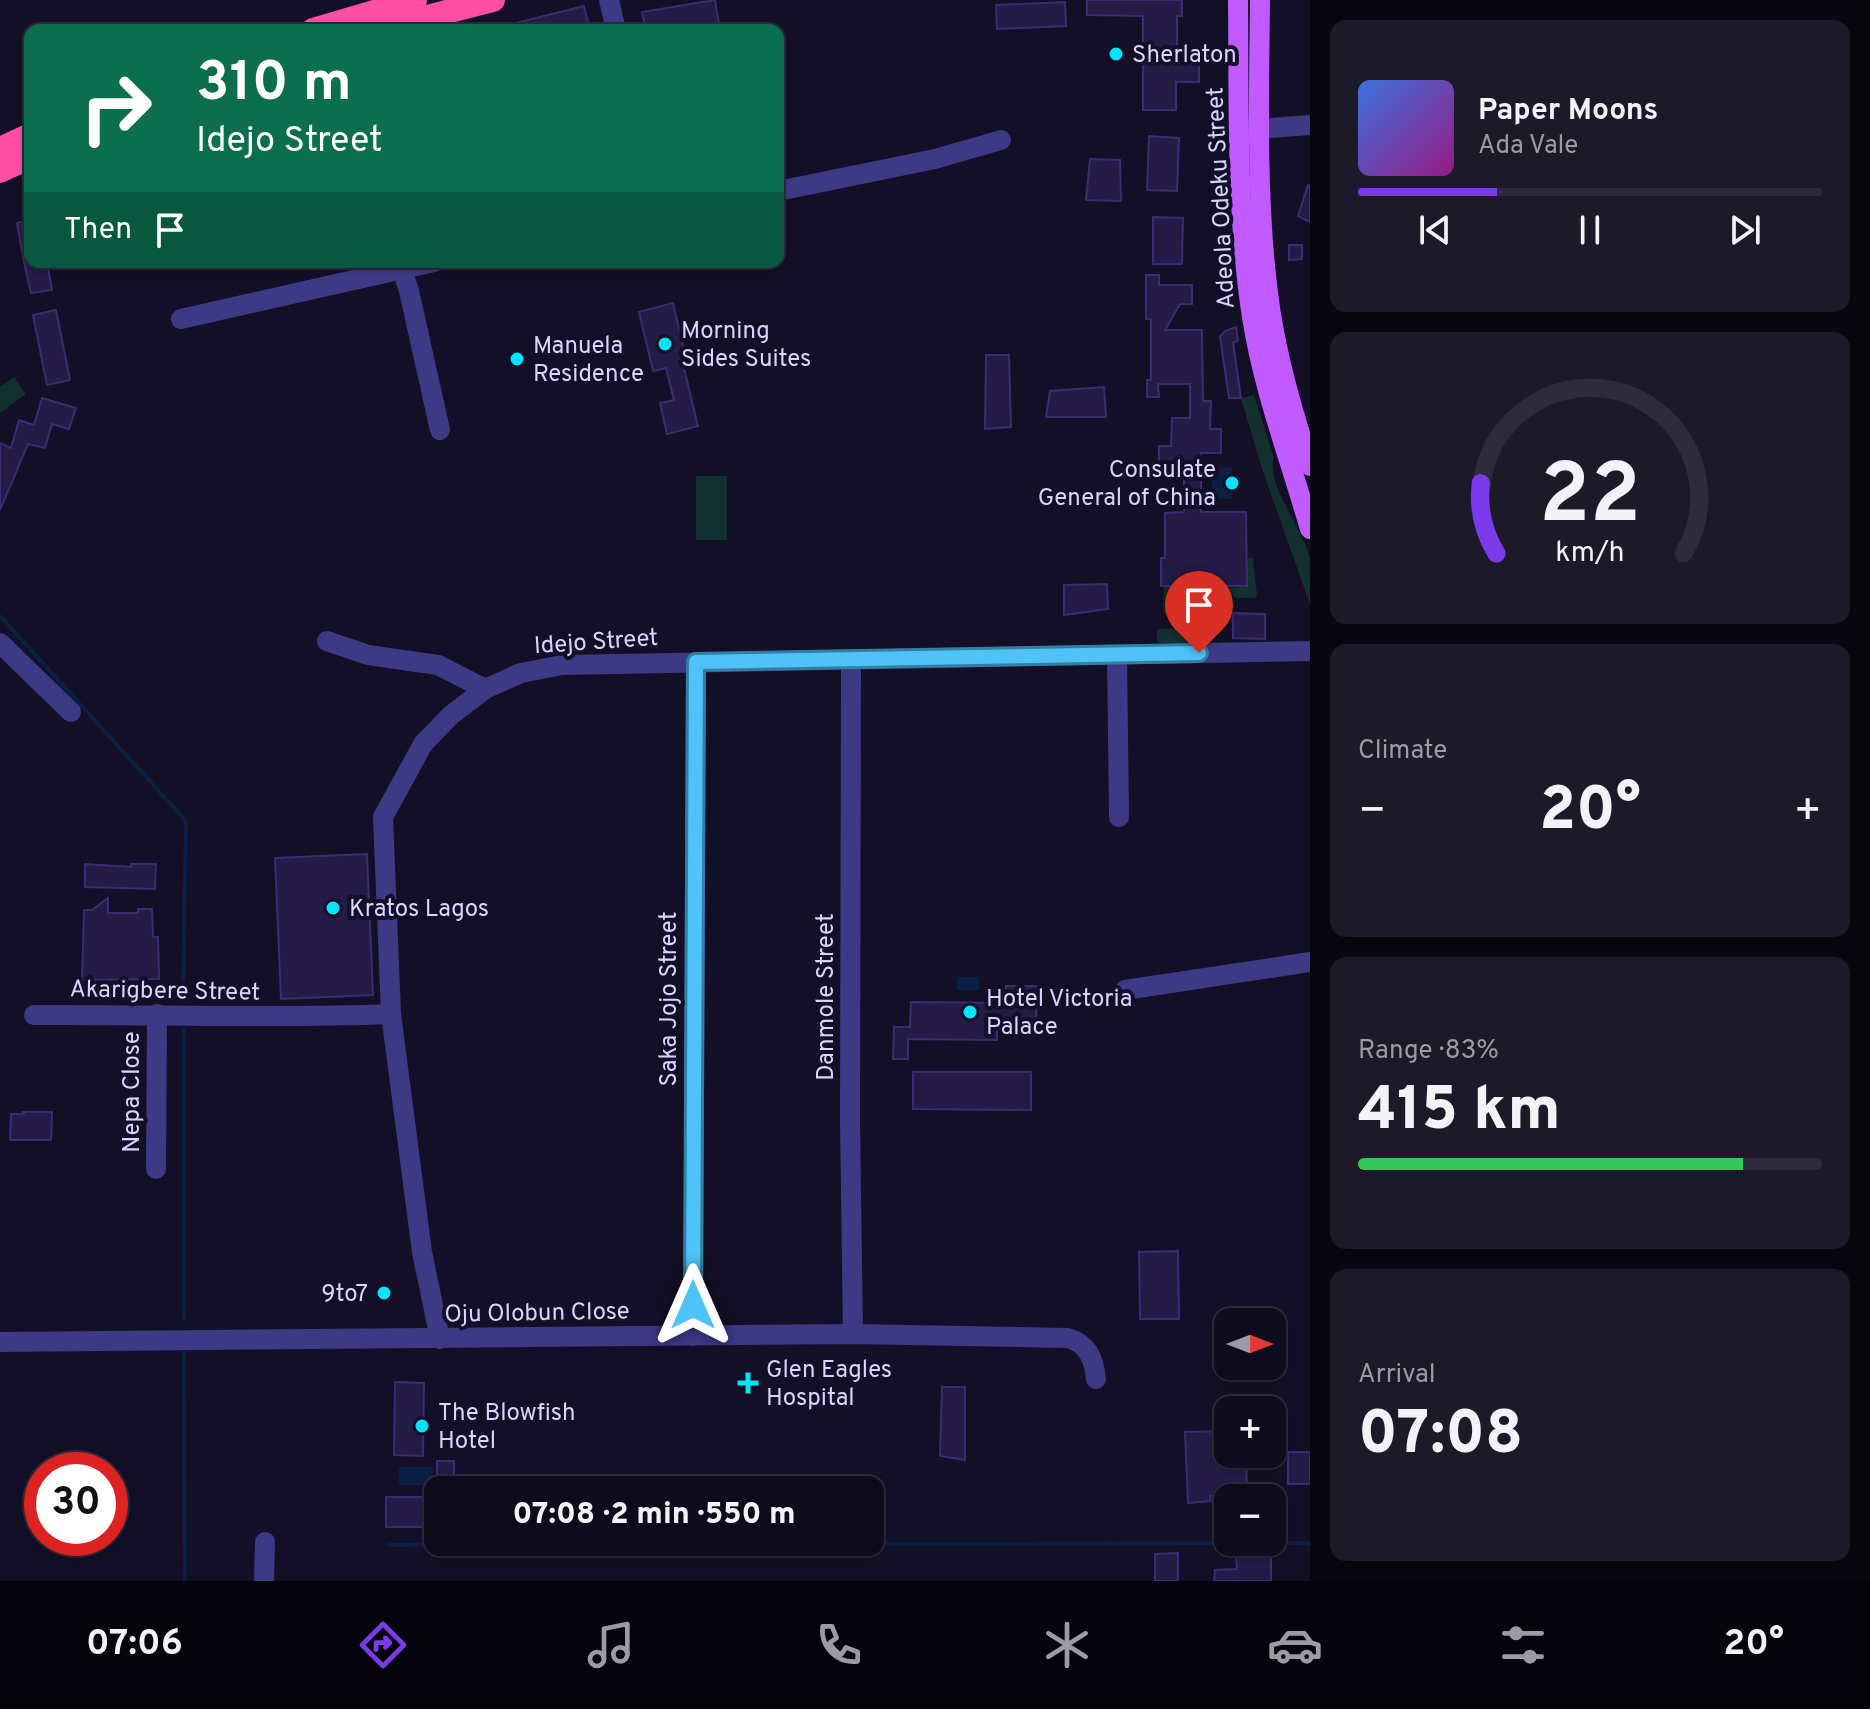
<!DOCTYPE html>
<html lang="en">
<head>
<meta charset="utf-8">
<style>
	:root { --surface:#0e0b1c; --page:#1c1929; --text:#f1f3f6; --muted:#9b9ba3; --line:#2e2b3b; --accent:#7c3aed }
	body { margin:0; font-family:Overpass,sans-serif; background:var(--page); color:var(--text); height:100vh; display:flex; flex-direction:column; font-size:30px; white-space:nowrap }
	* { box-sizing:border-box; margin:0 }
	p { font-size:26px; color:var(--muted) }
	.icon { flex:none; width:44px; height:44px; fill:none; stroke:currentColor; stroke-width:2; stroke-linecap:round; stroke-linejoin:round }
	.map { position:relative; flex:1; overflow:hidden }
	.side { display:flex; flex-direction:column; gap:20px; padding:20px; background:#08060f; width:560px }
	.side>* { flex:none }
	.guide { position:absolute; left:24px; top:24px; width:760px; height:244px; border-radius:16px; box-shadow:0 2px 6px #0004,0 0 0 2px var(--line); background:#0b6e4f; color:#fff; overflow:hidden }
	.needle { width:52px; rotate:90deg }
	.fabs { position:absolute; left:1214px; top:1308px; display:grid; gap:16px }
	.fabs a { display:grid; place-items:center; width:72px; height:72px; border-radius:16px; background:var(--surface); box-shadow:0 2px 6px #0004,0 0 0 2px var(--line); font-size:40px }
	.speed { position:absolute; left:24px; top:1452px; display:flex; gap:16px; font-size:40px; font-weight:700; text-align:center }
	.speed>* { display:grid; place-content:center; width:104px; height:104px; border-radius:50%; background:var(--surface); box-shadow:0 2px 6px #0004,0 0 0 2px var(--line); line-height:1 }
	.speed .limit { border:12px solid #d22; background:#fff; color:#111 }
	.pin { position:absolute; display:grid; place-items:center; width:68px; height:68px; color:#fff; margin:-82px -34px; border-radius:50% 50% 50% 0; rotate:-45deg; box-shadow:0 0 8px #0007 }
	.pin .icon { rotate:45deg }
	.me { position:absolute; width:88px; margin:-44px; rotate:0deg; stroke-linejoin:round; filter:drop-shadow(0 0 6px #0008) }
	.turn { display:flex; align-items:center; gap:28px; height:168px; padding:0 40px; font-size:36px }
	.turn .icon { width:104px; height:104px; stroke-width:2.5 }
	.turn b { display:block; font-size:56px; line-height:68px }
	.then { display:flex; align-items:center; height:76px; padding:0 40px; background:#0003; gap:16px; font-size:30px }
	.big { font-size:60px; font-weight:800; line-height:1.1 }
	.side .card { flex:1; display:flex; flex-direction:column; justify-content:center; gap:12px; min-width:0; padding:0 28px; border-radius:16px; background:var(--page) }
	.side .dial { align-items:center; gap:0 }
	.dial svg { height:208px; overflow:visible; fill:none; stroke:var(--line); stroke-width:7; stroke-linecap:round; text-anchor:middle }
	.dial text { fill:var(--text); stroke:none }
	.song { display:flex; align-items:center; gap:24px }
	.cover { width:96px; height:96px; border-radius:12px; background:linear-gradient(135deg,hsl(220 70% 55%),hsl(310 70% 35%)) }
	.played { height:8px; border-radius:4px; background:linear-gradient(90deg,var(--accent) 30%,var(--line) 30%) }
	.keys { display:flex; justify-content:space-around; direction:ltr }
	.heat { display:flex; justify-content:space-between; align-items:center; font-size:44px; direction:ltr }
	.charge { height:12px; border-radius:6px; background:linear-gradient(90deg,#34c759 83%,var(--line) 0) }
	.trip { position:absolute; left:424px; top:1476px; width:460px; height:80px; border-radius:16px; background:var(--surface); box-shadow:0 2px 6px #0004,0 0 0 2px var(--line); font-weight:800; line-height:80px; text-align:center }
	.tab-bar { display:flex; height:128px; justify-content:space-around; align-items:center; background:#06040b; color:var(--muted) }
	.tab-bar .icon { width:56px; height:56px }
	.tab-bar .selected { color:var(--accent) }
	.tab-bar b { font-size:36px; color:var(--text) }
	main { display:flex; flex:1; min-height:0 }
	.map>svg:first-child { display:block }
</style>
</head>
<body>
<main>
<div class="map">
<svg width="1310" height="1581" viewBox="0 0 1310 1581">
	<rect width="100%" height="100%" fill="#130f26"/>
	<!-- grass -->
	<g fill="#12302f">
		<path d="M14,377L26,394L0,413V387Z"/>
		<path d="M1254,395L1274,458C1265,484 1304,530 1310,559C1310,573 1310,590 1310,604L1262,469L1241,398Z"/>
		<rect x="696" y="476" width="31" height="64"/>
		<path d="M1247,558H1253L1257,595L1255,598H1235L1224,588L1247,587Z"/>
		<path d="M1164,586H1174L1178,590L1207,589L1196,594L1194,614L1167,615L1163,611Z"/>
		<rect x="1157" y="629" width="38" height="14"/>
	</g>
	<!-- water -->
	<g fill="#0a1f44">
		<path d="M1232,467V499H1212V468Z"/>
		<rect x="957" y="977" width="22" height="13"/>
		<rect x="399" y="1467" width="34" height="18"/>
	</g>
	<g fill="none" stroke-linecap="round" stroke-linejoin="round">
		<!-- stream -->
		<g stroke="#0a1f44" stroke-width="4">
			<path d="M0,616L186,821L183,998"/>
			<path d="M184,1030V1318"/>
			<path d="M184,1353L185,1581"/>
			<path d="M389,1545L1310,1543"/>
		</g>
	</g>
	<!-- building -->
	<g fill="#241b47" stroke="#3b2d73" stroke-width="2">
		<path d="M715,0L720,30H646L642,12Z"/>
		<path d="M1087,0H1182V16H1177V58H1199V82H1176V110H1143V16L1087,15Z"/>
		<path d="M1065,2L1066,26L997,29L996,5Z"/>
		<path d="M584,6L590,30H504V26Z"/>
		<path d="M1149,136L1179,138L1177,191L1147,190Z"/>
		<path d="M1090,159L1120,160L1121,201L1086,200Z"/>
		<path d="M1308,185L1310,186V222L1298,216Z"/>
		<path d="M1153,217L1183,218L1182,264H1153Z"/>
		<path d="M30,220V261L24,262L17,223Z"/>
		<path d="M1289,245H1302V259L1289,260Z"/>
		<path d="M24,262H47L52,290L31,293Z"/>
		<path d="M1146,275H1159V285H1192V304H1180L1165,330H1202L1203,401H1211L1210,429H1221V453H1201V512H1246L1247,586H1224V601H1207V586H1161V558H1165V513L1184,512V478H1159V446H1171L1172,418H1190V384H1158L1159,397H1147V380H1151V319H1146Z"/>
		<path d="M673,303L687,363L683,364L698,426L667,434L660,403L674,400L666,368L653,371L639,312Z"/>
		<path d="M56,310L70,380L47,385L33,315Z"/>
		<path d="M1236,327L1238,341L1233,342L1241,398H1229L1220,337L1225,331Z"/>
		<path d="M986,355H1009L1011,427L985,429Z"/>
		<path d="M1104,387L1106,417H1046L1050,391Z"/>
		<path d="M42,398L76,408L69,429L52,424L45,448L28,444L0,510V443L11,448L19,420L34,425Z"/>
		<path d="M1107,584L1108,609L1064,615V585Z"/>
		<path d="M1233,613L1265,614V639L1233,638Z"/>
		<path d="M367,854L373,995L281,999L275,858Z"/>
		<path d="M85,864L131,867V864H156L155,889L85,887Z"/>
		<path d="M108,898V913H138V909H152L153,937H158L159,979L82,980L84,910H92Z"/>
		<path d="M1006,986H1037L1036,1025H997V1040L908,1039V1059H893L894,1027H910L911,1002L1006,1003Z"/>
		<path d="M913,1072H1031V1110L913,1109Z"/>
		<path d="M23,1112H52L51,1140H10L11,1114H24Z"/>
		<path d="M1178,1251L1179,1319H1140L1139,1252Z"/>
		<path d="M395,1382L424,1383L423,1456L394,1455Z"/>
		<path d="M942,1387H965V1460L940,1456Z"/>
		<path d="M1228,1431V1454H1246L1247,1495L1210,1496L1211,1501L1188,1503L1185,1432Z"/>
		<rect x="1288" y="1452" width="22" height="32"/>
		<rect x="437" y="1461" width="17" height="29"/>
		<rect x="386" y="1497" width="52" height="30"/>
		<path d="M1178,1553V1581H1155V1554Z"/>
		<path d="M1236,1555L1271,1556V1581H1214L1215,1570L1237,1569Z"/>
	</g>
	<g fill="none" stroke-linecap="round" stroke-linejoin="round">
		<!-- minor -->
		<g stroke="#3d3a85" stroke-width="20">
			<path d="M609,0L616,30"/>
			<path d="M1242,130L1310,125"/>
			<path d="M778,191L935,159L1001,140"/>
			<path d="M402,269L409,291L440,430"/>
			<path d="M181,319L434,262"/>
			<path d="M327,641L368,655L438,665L485,689"/>
			<path d="M0,643L71,712"/>
			<path d="M1117,654L1119,817"/>
			<path d="M851,660L850,1121L853,1334"/>
			<path d="M1125,990L1310,962"/>
			<path d="M34,1015C153,1014 272,1019 391,1014"/>
			<path d="M156,1169L157,1014"/>
			<path d="M693,1336L696,662"/>
			<path d="M440,1339L422,1252L391,1014L383,817L423,744L450,716L485,689L521,673L562,665L1310,651"/>
			<path d="M0,1342L853,1334L1068,1338C1088,1344 1094,1359 1096,1379"/>
			<path d="M264,1581L265,1542"/>
		</g>
		<!-- major -->
		<g stroke="#c25bff" stroke-width="20">
			<path d="M1238,0C1239,106 1236,212 1252,317C1263,389 1290,459 1310,529"/>
			<path d="M1260,0C1259,97 1256,197 1268,293C1275,352 1292,409 1310,466"/>
		</g>
		<!-- highway -->
		<g stroke="#ff4fa3" stroke-width="24">
			<path d="M313,30L415,0"/>
			<path d="M377,30L493,0"/>
			<path d="M0,149L30,135"/>
			<path d="M0,171L30,157"/>
		</g>
	</g>
	<g fill="none" stroke-linecap="round" stroke-linejoin="round">
		<!-- route casing -->
		<g stroke="#337fa1" stroke-width="20">
			<path id="route" d="M693,1305L696,662L1199,653"/>
		</g>
		<!-- route -->
		<use href="#route" stroke="#4fc3f7" stroke-width="14"/>
	</g>
	<!-- markers -->
	<g fill="#00e5ff" stroke="#130f26" stroke-width="3">
		<circle cx="1116" cy="54" r="8"/>
		<circle cx="665" cy="344" r="8"/>
		<circle cx="517" cy="359" r="8"/>
		<circle cx="1232" cy="483" r="8"/>
		<circle cx="333" cy="908" r="8"/>
		<circle cx="970" cy="1012" r="8"/>
		<circle cx="384" cy="1293" r="8"/>
		<path d="M744 1371h8v8h8v8h-8v8h-8v-8h-8v-8h8z"/>
		<circle cx="422" cy="1426" r="8"/>
	</g>
	<g text-anchor="middle" stroke-width="8" stroke-linejoin="round" paint-order="stroke">
		<!-- poi labels -->
		<g font-size="24" fill="#d9d4ff" stroke="#130f26" text-anchor="start">
			<text x="1132" y="62">Sherlaton</text>
			<text x="681" y="338">Morning<tspan x="681" dy="28">Sides Suites</tspan></text>
			<text x="533" y="353">Manuela<tspan x="533" dy="28">Residence</tspan></text>
			<text x="1216" y="477" text-anchor="end">Consulate<tspan x="1216" dy="28">General of China</tspan></text>
			<text x="349" y="916">Kratos Lagos</text>
			<text x="986" y="1006">Hotel Victoria<tspan x="986" dy="28">Palace</tspan></text>
			<text x="368" y="1301" text-anchor="end">9to7</text>
			<text x="766" y="1377">Glen Eagles<tspan x="766" dy="28">Hospital</tspan></text>
			<text x="438" y="1420">The Blowfish<tspan x="438" dy="28">Hotel</tspan></text>
		</g>
		<!-- street labels -->
		<g font-size="24" fill="#d9d4ff" stroke="#130f26">
			<text transform="translate(1220 198) rotate(-93)" y="8">Adeola Odeku Street</text>
			<text transform="translate(596 641) rotate(-4)" y="8">Idejo Street</text>
			<text transform="translate(165 990) rotate(1)" y="8">Akarigbere Street</text>
			<text transform="translate(825 997) rotate(-90)" y="8">Danmole Street</text>
			<text transform="translate(668 999) rotate(-90)" y="8">Saka Jojo Street</text>
			<text transform="translate(131 1092) rotate(-90)" y="8">Nepa Close</text>
			<text transform="translate(537 1312) rotate(-1)" y="8">Oju Olobun Close</text>
		</g>
	</g>
</svg>
<div class="fabs">
<a><svg class="needle" viewBox="-14 -14 28 28"><path d="M0-13l5 13h-10z" fill="#e53935"/><path d="M0 13l5-13h-10z" fill="#9b9ba3"/></svg></a>
<a>+</a>
<a>−</a>
</div>
<div class="speed"><div class="limit">30</div></div>
<div class="pin" style="left:1199px;top:653px;background:#d93025"><svg class="icon" aria-label="arrive" viewBox="0 0 24 24"><path d="M6 21V4h12l-3 4 3 4H6"/></svg></div>
<svg class="me" style="left:693px;top:1305px" viewBox="-20 -20 40 40"><path d="M0-17L14 15 0 8-14 15z" fill="#4fc3f7" stroke="#fff" stroke-width="4"/></svg>
<div class="trip">07:08 · 2 min · 550 m</div>
<div class="guide">
<div class="turn"><svg class="icon" aria-label="right" viewBox="0 0 24 24"><path d="M7 20v-9h11M14 6l5 5-5 5"/></svg><div><b>310 m</b>Idejo Street</div></div>
<div class="then">Then<svg class="icon" aria-label="arrive" viewBox="0 0 24 24"><path d="M6 21V4h12l-3 4 3 4H6"/></svg></div>
</div>
</div>
<section class="side">
<div class="card">
<div class="song"><i class="cover"></i><div><b>Paper Moons</b><p>Ada Vale</p></div></div>
<div class="played"></div>
<div class="keys"><svg class="icon" aria-label="previous" viewBox="0 0 24 24"><path d="M18 5L8 12l10 7zM5 5v14"/></svg><svg class="icon" aria-label="pause" viewBox="0 0 24 24"><path d="M8 5v14M16 5v14"/></svg><svg class="icon" aria-label="next" viewBox="0 0 24 24"><path d="M6 5l10 7-10 7zM19 5v14"/></svg></div>
</div>
<div class="card dial"><svg viewBox="0 0 100 80">
<path d="M14 69A42 42 0 1 1 86 69"/>
<path d="M14 69A42 42 0 0 1 8 42" stroke="#7c3aed"/>
<text x="50" y="56" font-size="32" font-weight="700">22</text>
<text x="50" y="72" font-size="11">km/h</text>
</svg></div>
<div class="card"><p>Climate</p>
<div class="heat"><a>−</a><b class="big">20°</b><a>+</a></div>
</div>
<div class="card"><p>Range · 83%</p><b class="big">415 km</b><div class="charge"></div></div>
<div class="card"><p>Arrival</p><b class="big">07:08</b></div>
</section>
</main>
<nav class="tab-bar">
<b>07:06</b>
<svg class="icon selected" aria-label="directions" viewBox="0 0 24 24"><path d="M12 3l9 9-9 9-9-9zM9 14v-3h6M13 9l2 2-2 2"/></svg>
<svg class="icon" aria-label="music" viewBox="0 0 24 24"><path d="M9 18V5l10-2v13"/><circle cx="6" cy="18" r="3"/><circle cx="16" cy="16" r="3"/></svg>
<svg class="icon" aria-label="phone" viewBox="0 0 24 24"><path d="M5 4h4l2 5-3 2q2 4 5 5l2-3 5 2v4C11 20 4 13 5 4z"/></svg>
<svg class="icon" aria-label="climate" viewBox="0 0 24 24"><path d="M12 3v18M4 7l16 10M4 17L20 7"/></svg>
<svg class="icon" aria-label="car" viewBox="0 0 24 24"><path d="M5 17H2v-5l4-1 3-4h7l3 4 3 1v5h-3M9 17h6M6 11h13"/><circle cx="7" cy="17" r="2"/><circle cx="17" cy="17" r="2"/></svg>
<svg class="icon" aria-label="filters" viewBox="0 0 24 24"><path d="M4 7h16M4 17h16"/><circle cx="9" cy="7" r="2"/><circle cx="15" cy="17" r="2"/></svg>
<b>20°</b>
</nav>
</body>
</html>
